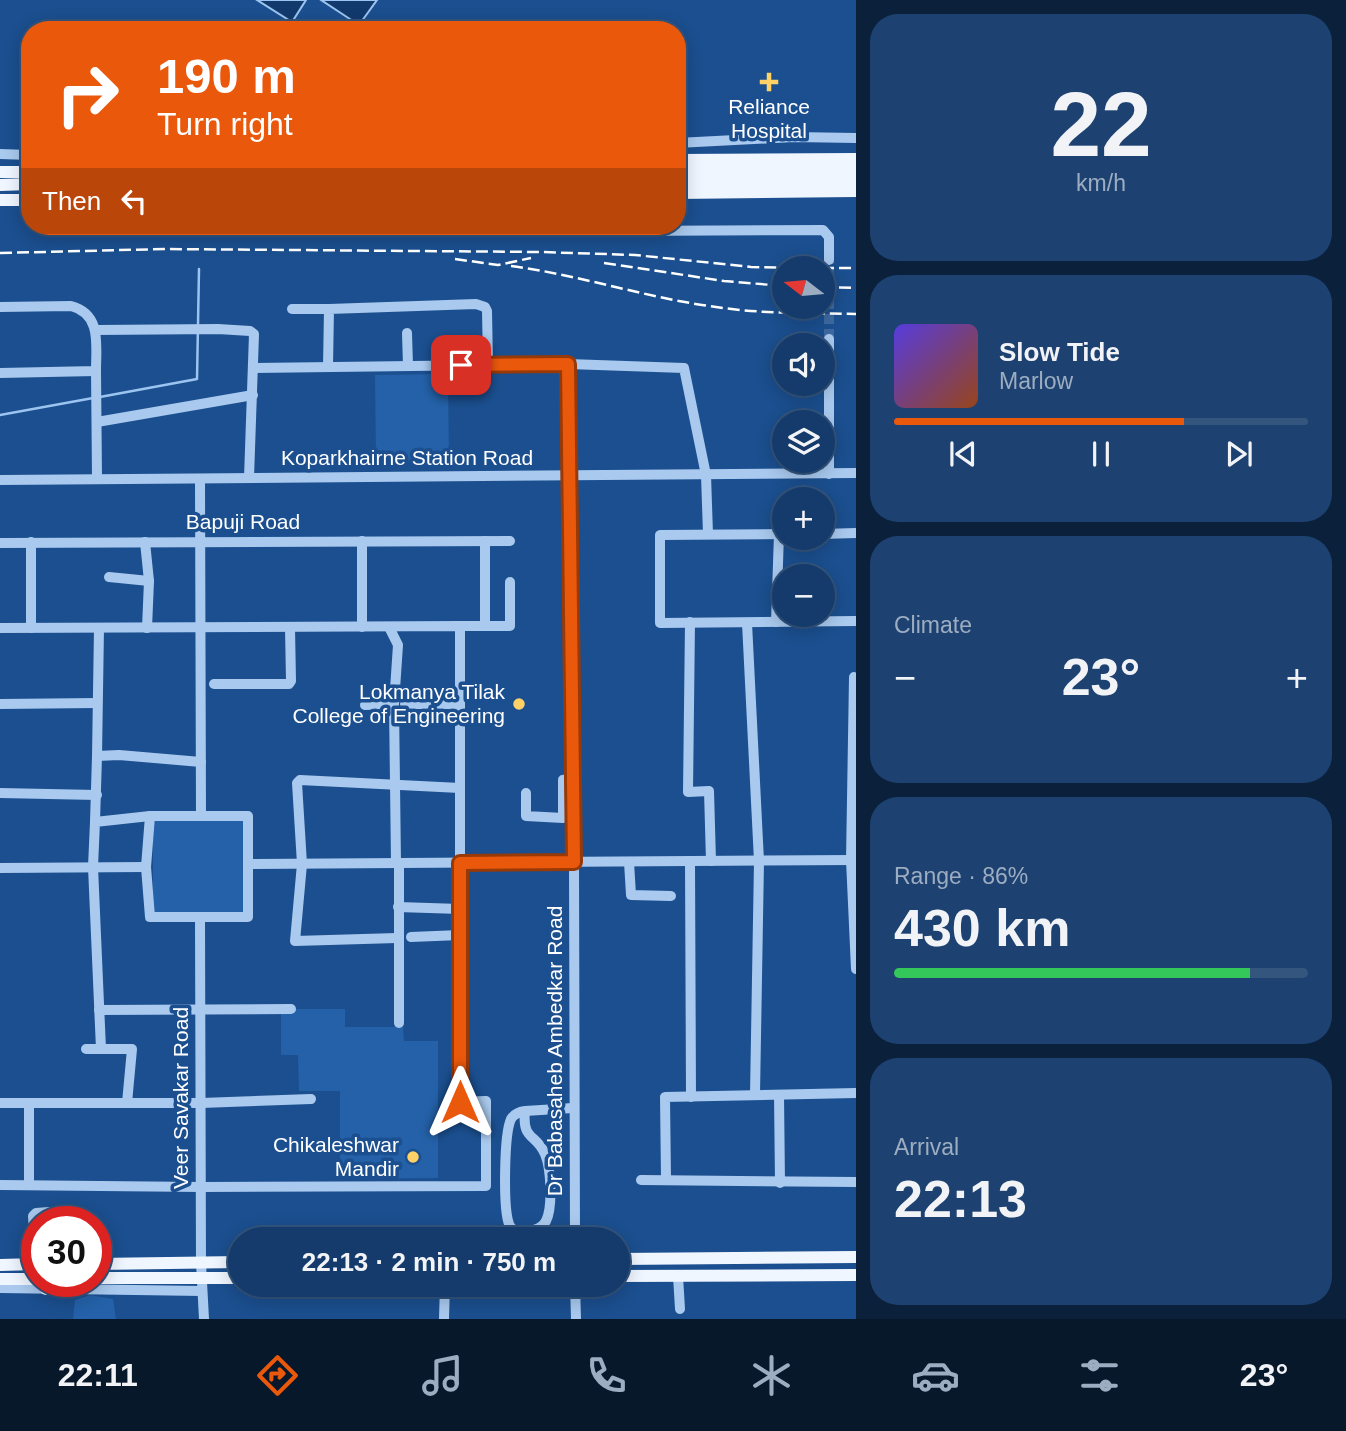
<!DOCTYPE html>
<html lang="en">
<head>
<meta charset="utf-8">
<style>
	:root { --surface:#143b6b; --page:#1d4271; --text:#f1f3f6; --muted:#9dadc1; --line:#33557e; --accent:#ea580c }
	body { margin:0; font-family:Arial,sans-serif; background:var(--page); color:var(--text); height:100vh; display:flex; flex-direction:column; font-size:26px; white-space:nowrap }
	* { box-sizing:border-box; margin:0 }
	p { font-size:23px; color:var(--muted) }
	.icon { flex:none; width:38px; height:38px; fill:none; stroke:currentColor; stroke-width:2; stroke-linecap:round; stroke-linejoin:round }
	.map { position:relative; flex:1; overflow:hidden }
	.sheet { display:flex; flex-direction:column; gap:14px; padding:14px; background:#0b203b; width:490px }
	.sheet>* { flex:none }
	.guide { position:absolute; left:21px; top:21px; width:665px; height:214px; border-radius:28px; box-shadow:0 4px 18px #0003,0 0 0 2px var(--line); background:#ea580c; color:#fff; overflow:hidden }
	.needle { width:46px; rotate:286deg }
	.tools { position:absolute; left:772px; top:256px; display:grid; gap:14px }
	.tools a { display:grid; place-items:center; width:63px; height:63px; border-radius:50%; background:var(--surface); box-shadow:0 4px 18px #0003,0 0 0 2px var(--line); font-size:35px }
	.speed { position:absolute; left:21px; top:1206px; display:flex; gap:14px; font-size:35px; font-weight:700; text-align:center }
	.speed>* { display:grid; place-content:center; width:91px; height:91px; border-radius:50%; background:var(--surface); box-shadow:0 4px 18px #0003,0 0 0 2px var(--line); line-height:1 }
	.speed .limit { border:10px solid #d22; background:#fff; color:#111 }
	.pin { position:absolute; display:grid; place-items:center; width:60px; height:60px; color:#fff; margin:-30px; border-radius:14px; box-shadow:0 4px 10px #0006 }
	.me { position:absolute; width:77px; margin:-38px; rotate:0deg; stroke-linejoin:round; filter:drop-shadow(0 0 5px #0008) }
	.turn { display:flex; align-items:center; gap:24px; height:147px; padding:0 21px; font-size:32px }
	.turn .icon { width:91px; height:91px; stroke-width:2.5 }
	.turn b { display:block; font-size:49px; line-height:60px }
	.then { display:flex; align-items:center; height:66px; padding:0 21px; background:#0003; gap:14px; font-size:26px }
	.big { font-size:52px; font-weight:800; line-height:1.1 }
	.sheet .tile { flex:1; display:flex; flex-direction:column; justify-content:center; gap:10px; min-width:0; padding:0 24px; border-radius:28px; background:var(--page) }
	.sheet .dial { align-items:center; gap:0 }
	.dial b { font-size:91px; line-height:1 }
	.song { display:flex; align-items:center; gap:21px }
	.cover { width:84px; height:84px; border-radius:10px; background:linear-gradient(135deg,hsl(250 70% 55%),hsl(20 70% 35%)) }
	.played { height:7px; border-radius:4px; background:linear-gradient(90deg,var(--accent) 70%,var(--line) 70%) }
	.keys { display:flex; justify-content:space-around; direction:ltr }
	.heat { display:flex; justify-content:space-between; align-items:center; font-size:38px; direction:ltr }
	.charge { height:10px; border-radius:5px; background:linear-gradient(90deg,#34c759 86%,var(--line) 0) }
	.trip { position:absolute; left:228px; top:1227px; width:402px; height:70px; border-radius:35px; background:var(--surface); box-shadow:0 4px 18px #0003,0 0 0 2px var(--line); font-weight:800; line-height:70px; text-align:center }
	.tab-bar { display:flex; height:112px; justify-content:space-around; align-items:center; background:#08182b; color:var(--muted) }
	.tab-bar .icon { width:49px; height:49px }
	.tab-bar .current { color:var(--accent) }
	.tab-bar b { font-size:32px; color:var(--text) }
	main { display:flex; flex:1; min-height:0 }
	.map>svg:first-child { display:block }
</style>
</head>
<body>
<main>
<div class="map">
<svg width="856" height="1319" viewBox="0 0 856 1319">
	<rect width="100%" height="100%" fill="#1b4f8f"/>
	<!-- green -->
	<g fill="#2461a8">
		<path d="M448,374L449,461L376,462L375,375Z"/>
		<path d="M153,820H244V912L153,913Z"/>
		<path d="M281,1009H345V1027H403L404,1041H438V1178L340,1179V1091H299L298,1055H281Z"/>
		<path d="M90,1295L113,1299L116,1319H73L75,1300Z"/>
	</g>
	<!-- water -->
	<g fill="#123a6d" stroke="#9cc4f0" stroke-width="2">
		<path d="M257,0H306L292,22Z"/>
		<path d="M321,0H377L359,25Z"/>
	</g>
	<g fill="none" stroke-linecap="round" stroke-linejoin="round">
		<!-- stream -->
		<g stroke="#9cc4f0" stroke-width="2.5">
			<path d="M100,397L197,379L199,269"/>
			<path d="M0,415L93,398"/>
		</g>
		<!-- minor-tunnel -->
		<path stroke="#3d69a0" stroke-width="10" stroke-dasharray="10 5" stroke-linecap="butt" d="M829,339V260"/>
		<!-- minor -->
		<g stroke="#a9c9ee" stroke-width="10">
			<path d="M677,143L794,137L856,138"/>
			<path d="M0,154L30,155"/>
			<path d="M607,226L611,231H617L823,230L829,237V260"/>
			<path d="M0,307L71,306C102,314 96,345 96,371L0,373"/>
			<path d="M292,309H329"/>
			<path d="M96,330L218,329L250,331L254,334L249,478"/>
			<path d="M407,333L408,366"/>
			<path d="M568,364L684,368L706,475L708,534"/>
			<path d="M328,367L329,309L476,304L485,307L487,311L488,365"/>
			<path d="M254,368L568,364L574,862L575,1239"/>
			<path d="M96,371L97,479"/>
			<path d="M97,422L253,395"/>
			<path d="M829,474V339"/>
			<path d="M200,479L201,816"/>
			<path d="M0,480L856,473"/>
			<path d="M784,534L660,535V623L856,621"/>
			<path d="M822,534L856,533"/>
			<path d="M362,541V627"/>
			<path d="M485,541V626"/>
			<path d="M31,542V628"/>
			<path d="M145,542L149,581L147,628"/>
			<path d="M0,543L510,541"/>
			<path d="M109,577L149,581"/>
			<path d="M690,622L688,792L709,791L711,861"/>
			<path d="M776,622L779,534"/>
			<path d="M747,623L759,861L755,1095"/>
			<path d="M460,626H510V582"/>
			<path d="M389,627L398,645L394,704L396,863"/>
			<path d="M0,628L460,626V1102L486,1101V1186L201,1187L0,1185"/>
			<path d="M99,628L97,756L119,755L201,762"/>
			<path d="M854,677L851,860L856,969"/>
			<path d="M214,684H289L291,681L290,628"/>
			<path d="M0,704L97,703"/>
			<path d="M405,704H460"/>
			<path d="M365,705L394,704"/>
			<path d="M0,793L97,795"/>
			<path d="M526,793V816L563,818V780L573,778"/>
			<path d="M150,816H248V917H150L146,867Z"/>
			<path d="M95,822L97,756"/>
			<path d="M690,861L691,1097"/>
			<path d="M629,862L631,895L671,896"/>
			<path d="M399,863V1023"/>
			<path d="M248,864L856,860"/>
			<path d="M0,868L146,867"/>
			<path d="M398,907L460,909"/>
			<path d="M200,917L201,1263L204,1319"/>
			<path d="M411,937L460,935"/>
			<path d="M397,938L295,941L302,864L297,783L300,780L460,788"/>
			<path d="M99,1010L291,1009"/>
			<path d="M86,1049H132L127,1103"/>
			<path d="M101,1049L93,867L95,822L150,816"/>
			<path d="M779,1095L780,1183"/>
			<path d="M0,1103H201L311,1099"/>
			<path d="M525,1111C522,1141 536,1133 545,1154C551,1168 553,1207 546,1221C540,1232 527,1231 516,1232C513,1229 510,1228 509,1224C503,1208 504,1134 511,1119C514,1114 518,1112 525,1111L573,1108"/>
			<path d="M666,1179L665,1097L856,1093"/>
			<path d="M641,1180L856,1182"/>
			<path d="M29,1184V1103"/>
			<path d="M36,1264L33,1216L36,1213L49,1212L53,1215L55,1222"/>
			<path d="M678,1276L680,1309"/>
			<path d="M575,1284L576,1319"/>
			<path d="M0,1288L202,1291"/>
			<path d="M444,1319L445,1284"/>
		</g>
		<!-- major -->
		<g stroke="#f0f6ff" stroke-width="12">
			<path d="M677,160L856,159"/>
			<path d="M677,171L856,170"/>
			<path d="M0,172H30"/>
			<path d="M677,182L856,181"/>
			<path d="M0,185L30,184"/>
			<path d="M677,193L856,191"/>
			<path d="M0,200H30"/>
			<path d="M618,1259L856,1257"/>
			<path d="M96,1264L240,1262"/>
			<path d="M0,1265L37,1264"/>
			<path d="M618,1276L856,1275"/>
			<path d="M96,1278H240"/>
			<path d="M0,1279H37"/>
			<path d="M46,1289V1281"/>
		</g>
		<!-- rail -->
		<g stroke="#fff" stroke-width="2.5" stroke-dasharray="12 5" stroke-linecap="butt">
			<path d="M0,253L165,249L541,252L635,255L751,267L811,268"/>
			<path d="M455,259L498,265L531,258"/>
			<path d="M604,263L724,281L784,286"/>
			<path d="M511,266C580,275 647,298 716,307C762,314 810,313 856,314"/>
			<path d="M822,268H856"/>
			<path d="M822,287L856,288"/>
		</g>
	</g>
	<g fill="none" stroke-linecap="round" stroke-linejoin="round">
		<!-- route casing -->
		<g stroke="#983908" stroke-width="18">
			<path id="route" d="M460,1102V863L574,862L568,364L461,365"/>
		</g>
		<!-- route -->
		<use href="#route" stroke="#ea580c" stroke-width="12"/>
	</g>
	<!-- markers -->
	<g fill="#ffd166" stroke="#1b4f8f" stroke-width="2.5">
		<path d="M765.5 71.5h7v7h7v7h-7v7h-7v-7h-7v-7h7z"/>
		<circle cx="519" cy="704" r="7"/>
		<circle cx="413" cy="1157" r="7"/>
	</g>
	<g text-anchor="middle" stroke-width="7" stroke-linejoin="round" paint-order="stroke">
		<!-- poi labels -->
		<g font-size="21" fill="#fff" stroke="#1b4f8f" text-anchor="end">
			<text x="769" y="114" text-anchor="middle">Reliance<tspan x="769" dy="24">Hospital</tspan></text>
			<text x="505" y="699">Lokmanya Tilak<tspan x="505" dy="24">College of Engineering</tspan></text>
			<text x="399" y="1152">Chikaleshwar<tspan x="399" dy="24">Mandir</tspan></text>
		</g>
		<!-- street labels -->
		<g font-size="21" fill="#fff" stroke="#1b4f8f">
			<text x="407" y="465">Koparkhairne Station Road</text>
			<text x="243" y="529">Bapuji Road</text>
			<text transform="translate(555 1051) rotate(-90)" y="7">Dr Babasaheb Ambedkar Road</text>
			<text transform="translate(181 1098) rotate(-90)" y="7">Veer Savakar Road</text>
		</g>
	</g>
</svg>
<div class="tools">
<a><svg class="needle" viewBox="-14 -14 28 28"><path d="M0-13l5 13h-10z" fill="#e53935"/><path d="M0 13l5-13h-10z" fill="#9dadc1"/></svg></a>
<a><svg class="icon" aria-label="sound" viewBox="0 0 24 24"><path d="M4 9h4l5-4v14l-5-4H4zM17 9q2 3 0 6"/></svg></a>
<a><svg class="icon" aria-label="layers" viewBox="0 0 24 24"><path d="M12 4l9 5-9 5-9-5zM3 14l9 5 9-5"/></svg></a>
<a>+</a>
<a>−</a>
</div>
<div class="speed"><div class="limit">30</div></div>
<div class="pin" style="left:461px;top:365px;background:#d93025"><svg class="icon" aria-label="arrive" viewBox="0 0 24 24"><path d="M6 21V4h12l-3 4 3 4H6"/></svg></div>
<svg class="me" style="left:460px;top:1102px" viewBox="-20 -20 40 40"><path d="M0-17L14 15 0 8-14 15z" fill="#ea580c" stroke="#fff" stroke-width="4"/></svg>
<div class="trip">22:13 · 2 min · 750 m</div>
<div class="guide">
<div class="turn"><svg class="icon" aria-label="right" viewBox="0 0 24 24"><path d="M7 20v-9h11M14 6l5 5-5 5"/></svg><div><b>190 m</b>Turn right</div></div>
<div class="then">Then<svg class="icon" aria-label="left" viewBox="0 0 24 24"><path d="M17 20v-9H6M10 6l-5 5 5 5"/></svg></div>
</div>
</div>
<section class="sheet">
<div class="tile dial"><b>22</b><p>km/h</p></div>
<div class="tile">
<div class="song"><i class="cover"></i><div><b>Slow Tide</b><p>Marlow</p></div></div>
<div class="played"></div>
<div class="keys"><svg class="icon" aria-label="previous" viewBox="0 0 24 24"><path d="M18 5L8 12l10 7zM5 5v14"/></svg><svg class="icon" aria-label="pause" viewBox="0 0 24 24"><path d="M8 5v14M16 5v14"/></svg><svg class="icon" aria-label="next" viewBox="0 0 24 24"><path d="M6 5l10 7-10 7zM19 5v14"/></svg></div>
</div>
<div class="tile"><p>Climate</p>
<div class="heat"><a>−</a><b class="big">23°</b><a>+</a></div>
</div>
<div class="tile"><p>Range · 86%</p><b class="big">430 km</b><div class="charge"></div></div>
<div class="tile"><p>Arrival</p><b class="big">22:13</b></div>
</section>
</main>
<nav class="tab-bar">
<b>22:11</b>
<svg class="icon current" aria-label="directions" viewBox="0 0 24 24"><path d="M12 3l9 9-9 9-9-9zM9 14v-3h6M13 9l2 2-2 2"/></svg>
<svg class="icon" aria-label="music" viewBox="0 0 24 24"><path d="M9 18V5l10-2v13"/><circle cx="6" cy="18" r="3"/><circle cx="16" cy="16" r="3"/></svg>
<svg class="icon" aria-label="phone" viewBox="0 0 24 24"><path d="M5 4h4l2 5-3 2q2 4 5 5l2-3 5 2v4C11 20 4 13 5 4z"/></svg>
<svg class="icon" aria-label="climate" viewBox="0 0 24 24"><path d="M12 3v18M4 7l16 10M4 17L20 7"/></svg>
<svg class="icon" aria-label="car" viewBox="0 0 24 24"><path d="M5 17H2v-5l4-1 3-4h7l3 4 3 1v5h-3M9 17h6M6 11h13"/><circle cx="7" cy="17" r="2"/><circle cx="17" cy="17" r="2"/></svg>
<svg class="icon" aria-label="filters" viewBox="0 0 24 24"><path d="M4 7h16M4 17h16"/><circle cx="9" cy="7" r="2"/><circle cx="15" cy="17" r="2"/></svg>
<b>23°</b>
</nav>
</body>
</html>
